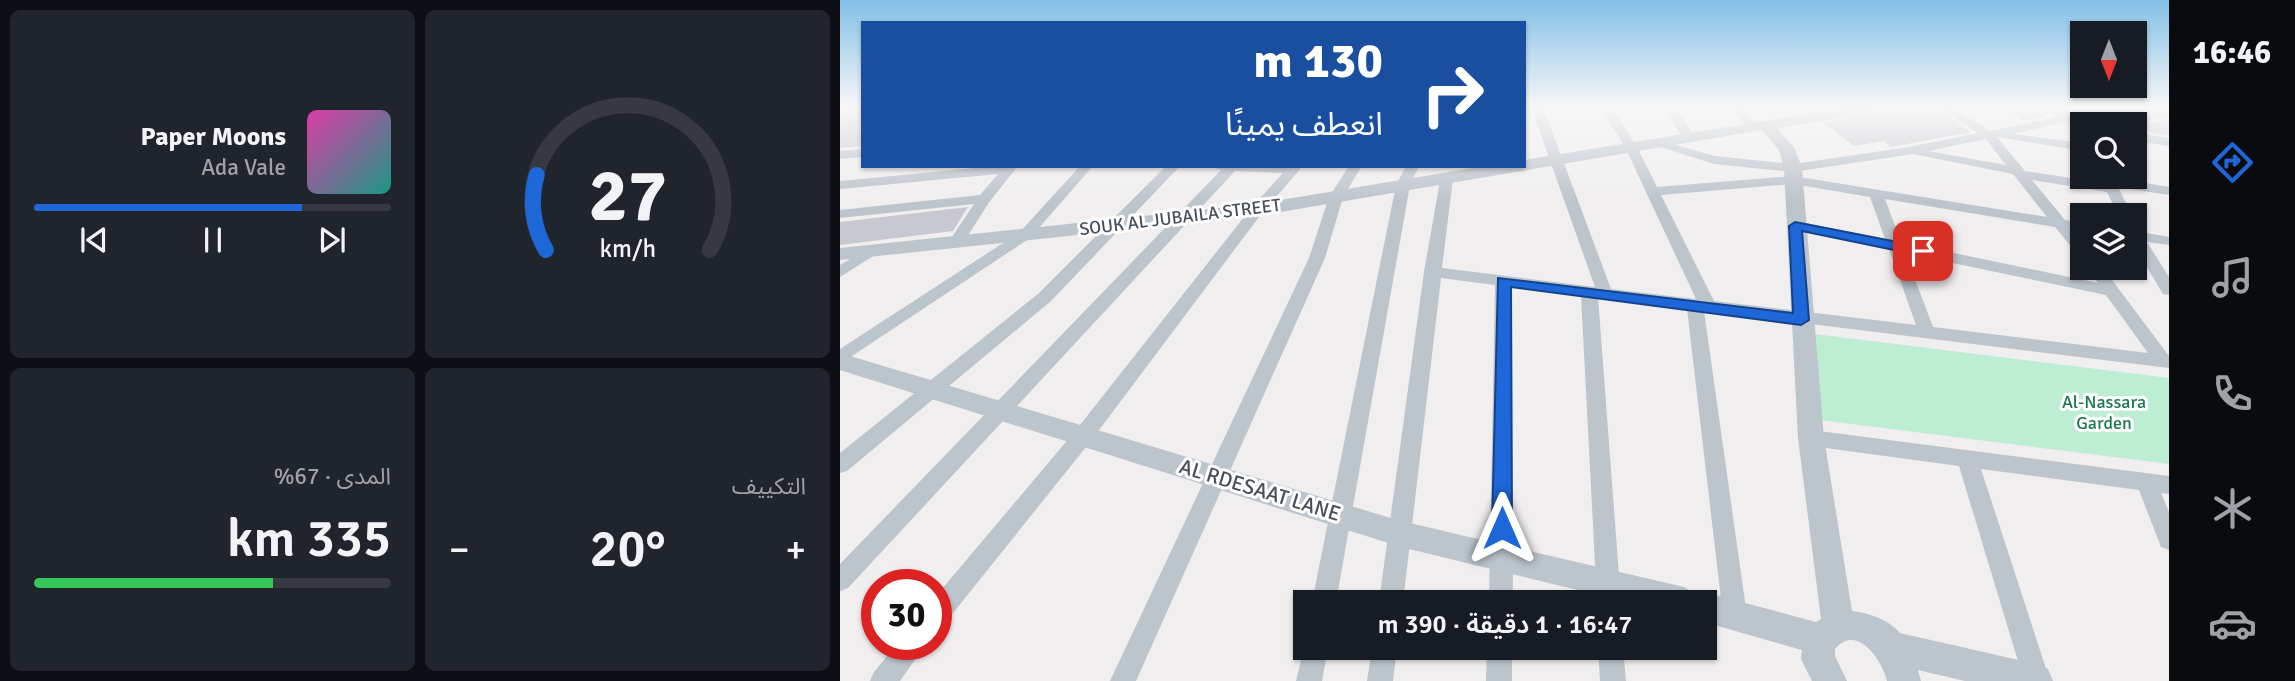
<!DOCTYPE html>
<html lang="ar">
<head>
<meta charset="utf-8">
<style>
	:root { --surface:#171b24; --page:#20242c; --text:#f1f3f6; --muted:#9ea1a6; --line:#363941; --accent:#1e67d9 }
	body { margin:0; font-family:Signika,"Noto Sans Arabic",sans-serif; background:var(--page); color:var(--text); direction:rtl; height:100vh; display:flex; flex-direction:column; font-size:26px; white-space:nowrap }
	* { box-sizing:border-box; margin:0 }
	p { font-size:23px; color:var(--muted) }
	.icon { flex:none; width:38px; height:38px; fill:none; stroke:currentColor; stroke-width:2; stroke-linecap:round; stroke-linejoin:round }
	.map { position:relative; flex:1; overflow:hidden; direction:ltr }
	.sheet { display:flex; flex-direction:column; gap:10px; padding:10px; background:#0d0f14; width:840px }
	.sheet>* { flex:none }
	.hud { position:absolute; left:21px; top:21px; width:665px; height:147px; border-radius:0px; box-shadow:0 2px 5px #0004; direction:rtl; background:#1a4fa0; color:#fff; overflow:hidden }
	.needle { width:46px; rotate:180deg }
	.tools { position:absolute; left:1230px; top:21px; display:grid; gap:14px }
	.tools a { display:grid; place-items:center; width:77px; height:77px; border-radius:0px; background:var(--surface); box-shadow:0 2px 5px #0004; font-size:35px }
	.speed { position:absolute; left:21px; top:569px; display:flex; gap:14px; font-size:35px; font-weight:700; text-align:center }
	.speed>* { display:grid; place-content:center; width:91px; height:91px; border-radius:50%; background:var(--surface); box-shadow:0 2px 5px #0004; line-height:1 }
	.speed .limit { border:10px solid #d22; background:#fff; color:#111 }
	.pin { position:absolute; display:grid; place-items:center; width:60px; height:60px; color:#fff; margin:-30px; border-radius:14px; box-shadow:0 4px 10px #0006 }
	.me { position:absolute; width:77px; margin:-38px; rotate:0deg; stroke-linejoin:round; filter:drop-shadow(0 0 5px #0008) }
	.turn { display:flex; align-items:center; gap:24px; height:147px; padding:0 28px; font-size:32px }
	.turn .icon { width:91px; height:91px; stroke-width:2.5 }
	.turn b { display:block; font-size:49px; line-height:60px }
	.big { font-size:52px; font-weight:600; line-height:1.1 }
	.sheet .tile { flex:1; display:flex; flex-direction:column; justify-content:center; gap:10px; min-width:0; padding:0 24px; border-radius:10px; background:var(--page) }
	.sheet .dial { align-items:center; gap:0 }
	.dial svg { height:182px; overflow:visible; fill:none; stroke:var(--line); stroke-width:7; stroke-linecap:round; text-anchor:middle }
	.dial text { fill:var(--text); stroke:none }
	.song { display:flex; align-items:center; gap:21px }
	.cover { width:84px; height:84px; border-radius:10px; background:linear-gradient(135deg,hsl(320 70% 55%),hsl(170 70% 35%)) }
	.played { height:7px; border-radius:4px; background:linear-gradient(90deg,var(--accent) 75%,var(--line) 75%) }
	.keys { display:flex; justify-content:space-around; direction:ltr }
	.heat { display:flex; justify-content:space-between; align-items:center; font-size:38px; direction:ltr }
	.charge { height:10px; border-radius:5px; background:linear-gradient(90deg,#34c759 67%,var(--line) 0) }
	.sheet .tiles { flex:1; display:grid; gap:10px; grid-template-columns:repeat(2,1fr) }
	.trip { position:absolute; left:453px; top:590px; width:424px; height:70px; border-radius:0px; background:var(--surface); box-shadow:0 2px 5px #0004; font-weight:600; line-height:70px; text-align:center; direction:rtl }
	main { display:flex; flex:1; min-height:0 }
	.tabs { display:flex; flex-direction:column; width:126px; justify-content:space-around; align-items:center; background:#090b0e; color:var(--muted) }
	.tabs .icon { width:49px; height:49px }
	.tabs .on { color:var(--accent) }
	.tabs b { font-size:32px; color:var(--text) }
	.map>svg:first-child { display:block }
</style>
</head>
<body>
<main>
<nav class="tabs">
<b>16:46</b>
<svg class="icon on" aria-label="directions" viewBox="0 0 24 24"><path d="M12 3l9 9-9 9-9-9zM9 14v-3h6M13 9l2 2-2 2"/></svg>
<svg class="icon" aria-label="music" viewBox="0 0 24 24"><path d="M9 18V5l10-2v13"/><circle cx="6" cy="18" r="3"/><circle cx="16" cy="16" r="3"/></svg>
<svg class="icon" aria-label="phone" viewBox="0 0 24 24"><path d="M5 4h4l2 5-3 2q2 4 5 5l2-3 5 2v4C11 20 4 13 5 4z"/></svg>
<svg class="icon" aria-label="climate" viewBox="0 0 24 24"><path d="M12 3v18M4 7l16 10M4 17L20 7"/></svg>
<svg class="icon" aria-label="car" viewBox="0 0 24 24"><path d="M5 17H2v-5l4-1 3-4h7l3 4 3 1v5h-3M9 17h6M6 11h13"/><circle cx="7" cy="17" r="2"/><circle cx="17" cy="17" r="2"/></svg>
</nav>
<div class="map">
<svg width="1329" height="681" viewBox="0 0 1329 681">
	<rect width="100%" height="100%" fill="#f0eeee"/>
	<!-- green -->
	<path fill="#bdedd2" d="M967,333L1329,378V464L980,420Z"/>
	<!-- building -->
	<g fill="#c8c9d0">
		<path d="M1066,107H1095L1131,132L1051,147L1043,141L1014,146L984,123Z"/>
		<path d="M0,108L23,109V146L0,148Z"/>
		<path d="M1190,108L1205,117L1184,121L1168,112Z"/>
		<path d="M1324,120L1329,121V135L1312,133L1300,124Z"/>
		<path d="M128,207L113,231L0,245V222Z"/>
	</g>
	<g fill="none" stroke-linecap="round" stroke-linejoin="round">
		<!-- minor -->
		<g fill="#bcc4cc" fill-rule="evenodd">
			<path d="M691,107H703L771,289L856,299L785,147L760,107H772L797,147L817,187L953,176L1207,217L1173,174L1073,154L953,172L874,164L808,143L814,139L875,156L953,164L1069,147L1138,133L1097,107H1111L1150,131L1217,117L1204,107H1218L1244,124L1242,132L1226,122L1172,134L1242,143V151L1157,137L1185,171L1263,183V177H1271L1329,187V195L1278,187L1292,215H1278L1267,192L1192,180L1225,220L1242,223V231L1233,230L1242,242V256L1237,254L1215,227L1045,199L1061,242L1258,283L1247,268H1263L1329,356V368L864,311L907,616L904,624L895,628L886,624L883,616L847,309L758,297L781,602H757L741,295L671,287L673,602H649L655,285L601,278L563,602H539L584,272L601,175H611L613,178L602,268L755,287ZM1146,139L1166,165L1088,151ZM953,184L1030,197L1045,239L955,221L948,225L955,229L1049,249L1076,325L874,301L821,195ZM1065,253L1266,295L1308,353L1093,327Z"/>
			<path d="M824,107H836L855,138L853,141H845Z"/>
			<path d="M893,107H905L918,127L916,130H908Z"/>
			<path d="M1329,109V117L1286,124H1261L1267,120Z"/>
			<path d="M1295,133L1329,138V146L1295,141Z"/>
			<path d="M23,149V157L0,159V151Z"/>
			<path d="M156,166H178L150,201L121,246L116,248L108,243L134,204L0,218V210L140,195L158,174L0,189V181Z"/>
			<path d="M240,166H253L190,238L0,364V349L180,232Z"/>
			<path d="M326,166H340L211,301L7,471L0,473V453L199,293Z"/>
			<path d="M368,166H463L422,213L250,442L105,623L96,627V596L236,430L412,207L443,173L395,171L8,588L0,591V564L381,170Z"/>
			<path d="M509,166H522L503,197L485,258L296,681H270L469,258L489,197Z"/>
			<path d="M566,166H579L570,185L496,602H472L556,185Z"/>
			<path d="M1295,231L1329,237V245L1307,242L1329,277V295L1323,294L1295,247Z"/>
			<path d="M30,247L35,249L38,252L35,255L0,277V265Z"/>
			<path d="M971,430L1329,476V494L1321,493L1329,512V550L1321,547L1299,490L1141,469L1210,681H1184L1119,466L971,446L964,444L961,438L964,432Z"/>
			<path d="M466,640V648H488L482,681H456Z"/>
			<path d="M57,644H86L60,681H30L34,672Z"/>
			<path d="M532,648H557L553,681H527Z"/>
			<path d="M647,648H672V681H646Z"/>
			<path d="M758,648H783L786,681H760Z"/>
		</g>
		<!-- tertiary -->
		<path fill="#bcc4cc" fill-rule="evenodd" d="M1009,107H1044L1036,112L937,128L955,149L962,168L984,438L1012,611C1029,613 1048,619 1060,633L1196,664L1208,669L1213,681H1125L1078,670L1081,681H1047C1042,660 1017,623 995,649V656L1007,681H972L961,659L962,650L864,622V602H787L561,547L0,370V353L561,521L844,587L857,595L864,592L976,622L981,619L958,438L944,168L939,150L922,130L417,216L0,260V248L417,204L645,166H684V160Z"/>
	</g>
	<!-- sky -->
	<linearGradient id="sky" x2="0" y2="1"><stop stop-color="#83c0e8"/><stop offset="0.53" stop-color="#f8f7f7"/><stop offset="1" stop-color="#f8f7f7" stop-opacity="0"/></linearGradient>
	<rect width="1329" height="202" fill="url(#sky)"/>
	<!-- route -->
	<path fill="#1e67d9" stroke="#14438d" stroke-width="2" d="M955,222L1083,247L1090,251L1083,256L962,231L969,320L961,325L671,287L672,528L669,534L662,537L655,534L652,528L658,278L953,313L949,226Z"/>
	<g text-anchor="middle" stroke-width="6" stroke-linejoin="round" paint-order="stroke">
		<!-- street labels -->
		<g font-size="18" fill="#46505a" stroke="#fff">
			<text transform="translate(340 217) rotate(-7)" y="6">SOUK AL JUBAILA STREET</text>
		</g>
		<!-- park labels -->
		<g font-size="18" fill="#1a794e" stroke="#fff">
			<text x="1264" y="408">Al-Nassara<tspan x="1264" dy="21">Garden</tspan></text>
		</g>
		<!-- near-street labels -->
		<g font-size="21" fill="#46505a" stroke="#fff">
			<text transform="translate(420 490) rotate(17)" y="7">AL RDESAAT LANE</text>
		</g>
	</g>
</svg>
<div class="tools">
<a><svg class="needle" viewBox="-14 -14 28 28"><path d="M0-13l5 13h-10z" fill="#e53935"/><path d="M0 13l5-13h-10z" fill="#9ea1a6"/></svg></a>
<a><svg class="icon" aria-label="search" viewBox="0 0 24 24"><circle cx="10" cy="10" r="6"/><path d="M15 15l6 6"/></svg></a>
<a><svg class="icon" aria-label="layers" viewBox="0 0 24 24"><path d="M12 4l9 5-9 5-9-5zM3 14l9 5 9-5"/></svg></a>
</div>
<div class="speed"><div class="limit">30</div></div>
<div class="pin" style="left:1083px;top:251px;background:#d93025"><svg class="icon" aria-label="arrive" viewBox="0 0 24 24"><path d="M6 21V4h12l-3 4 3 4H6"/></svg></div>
<svg class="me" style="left:662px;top:528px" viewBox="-20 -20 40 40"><path d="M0-17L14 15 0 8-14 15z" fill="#1e67d9" stroke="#fff" stroke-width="4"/></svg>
<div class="trip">16:47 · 1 دقيقة · 390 m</div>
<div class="hud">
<div class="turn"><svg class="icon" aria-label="right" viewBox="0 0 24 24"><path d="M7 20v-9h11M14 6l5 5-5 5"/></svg><div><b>130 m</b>انعطف يمينًا</div></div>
</div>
</div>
<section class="sheet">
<div class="tiles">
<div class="tile dial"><svg viewBox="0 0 100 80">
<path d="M14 69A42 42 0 1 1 86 69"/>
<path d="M14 69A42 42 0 0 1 10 36" stroke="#1e67d9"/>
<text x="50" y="56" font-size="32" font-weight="700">27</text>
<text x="50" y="72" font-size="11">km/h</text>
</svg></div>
<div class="tile">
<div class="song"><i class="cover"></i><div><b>Paper Moons</b><p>Ada Vale</p></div></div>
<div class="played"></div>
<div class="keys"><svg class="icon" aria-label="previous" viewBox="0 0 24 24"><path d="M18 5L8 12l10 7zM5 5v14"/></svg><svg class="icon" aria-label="pause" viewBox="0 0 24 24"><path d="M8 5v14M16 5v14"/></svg><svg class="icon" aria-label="next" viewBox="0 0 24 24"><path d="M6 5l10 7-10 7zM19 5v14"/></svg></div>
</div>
<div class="tile"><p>التكييف</p>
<div class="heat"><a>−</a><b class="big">20°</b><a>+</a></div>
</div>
<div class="tile"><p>المدى · 67%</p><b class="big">335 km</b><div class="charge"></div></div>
</div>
</section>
</main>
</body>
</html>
